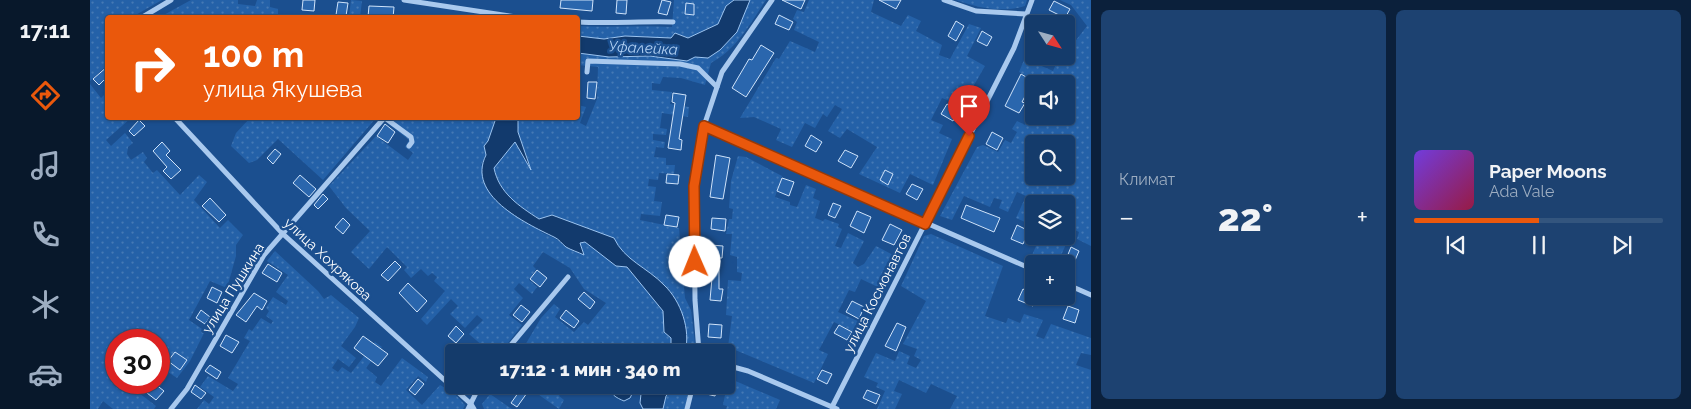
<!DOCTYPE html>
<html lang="ru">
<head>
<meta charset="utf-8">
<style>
	:root { --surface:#143b6b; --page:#1d4271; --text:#f1f3f6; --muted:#9dadc1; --line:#33557e; --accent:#ea580c }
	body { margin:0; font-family:Raleway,sans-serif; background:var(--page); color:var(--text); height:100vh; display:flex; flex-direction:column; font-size:19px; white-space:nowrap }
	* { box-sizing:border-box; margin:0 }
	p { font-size:16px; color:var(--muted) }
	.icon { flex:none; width:28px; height:28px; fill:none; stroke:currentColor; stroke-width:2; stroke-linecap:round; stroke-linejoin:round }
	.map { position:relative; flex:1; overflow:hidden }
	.details { display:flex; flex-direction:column; gap:10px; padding:10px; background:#0b203b; width:600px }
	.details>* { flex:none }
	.hud { position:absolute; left:15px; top:15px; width:475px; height:105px; border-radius:5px; box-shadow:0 1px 4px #0004,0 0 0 1px var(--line); background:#ea580c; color:#fff; overflow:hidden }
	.needle { width:32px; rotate:126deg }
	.controls { position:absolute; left:935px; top:15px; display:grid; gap:10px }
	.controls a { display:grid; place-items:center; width:50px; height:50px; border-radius:5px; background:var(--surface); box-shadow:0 1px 4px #0004,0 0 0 1px var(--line); font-size:25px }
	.speed { position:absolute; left:15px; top:329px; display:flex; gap:10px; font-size:25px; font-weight:700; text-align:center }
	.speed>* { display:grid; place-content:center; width:65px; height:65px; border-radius:50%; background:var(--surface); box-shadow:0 1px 4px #0004,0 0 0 1px var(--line); line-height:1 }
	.speed .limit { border:8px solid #d22; background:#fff; color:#111 }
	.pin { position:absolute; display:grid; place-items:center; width:42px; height:42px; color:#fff; margin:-51px -21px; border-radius:50% 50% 50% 0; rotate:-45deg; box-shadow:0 0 5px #0007 }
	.pin .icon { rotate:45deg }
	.me { position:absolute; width:55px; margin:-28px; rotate:359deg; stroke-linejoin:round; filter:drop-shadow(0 0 4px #0008) }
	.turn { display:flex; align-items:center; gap:18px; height:105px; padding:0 15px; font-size:22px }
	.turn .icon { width:65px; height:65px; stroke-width:2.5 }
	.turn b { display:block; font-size:35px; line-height:42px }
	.big { font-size:38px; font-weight:800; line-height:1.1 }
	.details .card { flex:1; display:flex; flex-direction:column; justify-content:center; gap:8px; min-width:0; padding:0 18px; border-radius:8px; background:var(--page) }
	.song { display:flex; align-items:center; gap:15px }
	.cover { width:60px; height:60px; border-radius:8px; background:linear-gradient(135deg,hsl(260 70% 55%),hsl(340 70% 35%)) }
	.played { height:5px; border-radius:2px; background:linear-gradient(90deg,var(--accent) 50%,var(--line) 50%) }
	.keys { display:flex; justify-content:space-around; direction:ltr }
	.heat { display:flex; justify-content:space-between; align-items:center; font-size:28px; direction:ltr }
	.details .tiles { flex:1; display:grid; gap:10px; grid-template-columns:repeat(2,1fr) }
	.trip { position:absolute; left:355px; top:344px; width:290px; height:50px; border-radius:5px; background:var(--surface); box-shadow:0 1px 4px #0004,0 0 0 1px var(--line); font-weight:800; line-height:50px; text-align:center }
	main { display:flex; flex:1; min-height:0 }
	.dock { display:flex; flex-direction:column; width:90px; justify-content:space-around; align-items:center; background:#08182b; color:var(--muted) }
	.dock .icon { width:35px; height:35px }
	.dock .active { color:var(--accent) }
	.dock b { font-size:22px; color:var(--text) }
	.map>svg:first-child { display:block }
</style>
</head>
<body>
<main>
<nav class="dock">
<b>17:11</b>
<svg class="icon active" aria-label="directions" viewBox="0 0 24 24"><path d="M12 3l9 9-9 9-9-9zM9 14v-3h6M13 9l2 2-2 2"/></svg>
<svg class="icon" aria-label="music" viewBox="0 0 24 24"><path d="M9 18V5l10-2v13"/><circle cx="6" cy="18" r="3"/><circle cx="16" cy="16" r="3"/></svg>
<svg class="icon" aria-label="phone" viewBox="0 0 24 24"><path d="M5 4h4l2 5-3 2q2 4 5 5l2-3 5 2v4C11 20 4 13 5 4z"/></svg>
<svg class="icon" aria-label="climate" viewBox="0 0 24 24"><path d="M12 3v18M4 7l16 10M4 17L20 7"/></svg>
<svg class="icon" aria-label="car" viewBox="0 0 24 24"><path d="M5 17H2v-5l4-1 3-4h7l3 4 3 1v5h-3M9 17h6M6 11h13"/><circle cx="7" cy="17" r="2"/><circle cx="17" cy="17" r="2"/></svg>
</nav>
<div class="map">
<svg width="1001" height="409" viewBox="0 0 1001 409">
	<defs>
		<pattern id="green-dots" width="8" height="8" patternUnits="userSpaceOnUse" patternTransform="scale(1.25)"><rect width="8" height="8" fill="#2461a8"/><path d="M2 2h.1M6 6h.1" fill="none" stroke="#4579b5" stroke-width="1.8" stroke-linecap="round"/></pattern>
	</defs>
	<rect width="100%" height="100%" fill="#1b4f8f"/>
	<!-- green -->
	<g fill="url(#green-dots)" fill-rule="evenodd">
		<path d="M0,0H72L42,17L18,18L17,65L0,81Z"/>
		<path d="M101,0H148V4L165,6L167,0H180V7L188,9V15L200,17H70Z"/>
		<path d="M261,0L272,1L270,17H259Z"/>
		<path d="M584,0H644L636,6L628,24L598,38L585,33L582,38L535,36L514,39L488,36V26C519,28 550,25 582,27Z"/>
		<path d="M660,0H676C660,24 647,49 621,63L615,85L591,78L573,77L570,84L562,83V90L582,92L580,104L599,107L598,117L572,113L570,128L577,129L576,135L563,134V140L575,142L574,148L566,147L564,157L576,158V165H585L584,174L569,173L568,180L559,179L558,186L566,187L564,201L572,202L570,216L551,214L550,220L589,228L595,298L601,310L606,352H595C599,334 587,298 574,285C558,268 534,260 524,238L462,215L449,219C429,206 409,194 404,168L425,142L434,160L438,159L428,132V118H488V105L496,107L490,123L496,126L507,99L508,67L488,65V53L519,57L560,56L597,61L605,57L618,58L647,32Z"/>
		<path d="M719,0H784L781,12L811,26L818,15L831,21L826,31L852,45L849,55L860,59L879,24L891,28L877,56L895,66L872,106L852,98L841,120L853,125L849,133L862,139L843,185L820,174L810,193L769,174L787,147L757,129L750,138L738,131L752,109L745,105L737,117L733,114L725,128L715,123L702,147L686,140L691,129L664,117L650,118L686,58L689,59L700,41L725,52L729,42L704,30L707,22L703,19L707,10L714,12Z"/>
		<path d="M866,0H937L935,6C911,13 889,8 866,0Z"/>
		<path d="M970,0H1001V246L987,239L989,232L983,229L967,264H955L941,258L950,236H976V204H944V226L926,218L936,196L927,192L918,212L909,208L912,200L904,198L900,207L874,196L862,220L850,216L887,147L893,145L908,152L915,140L921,143L927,132L922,129L927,121L935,125L944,107V116H976V84H951L929,72L937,53L949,57L947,64L963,71L966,64L960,61L962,56H976V39L983,44L997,26L981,5ZM944,144H976V176H944Z"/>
		<path d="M0,84L11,98L17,92L18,118H41L16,140L21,146L35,133L43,143L38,147L37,154L41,160L53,152L57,158L54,162L63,173L67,170L90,195L109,175L117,182L104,200L130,228L138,220L153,235L146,245V256L137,288L120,281L99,320L115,331L100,361L87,378L69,366V340H26V382L57,383L49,393L66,406L64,409H23L13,401L8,409H0Z"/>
		<path d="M160,118H286L233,180L188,139L167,160L159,163L141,146L146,133Z"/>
		<path d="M305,118H406C401,133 398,151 391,165L452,233C467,238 478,248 494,255L490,243L495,242L526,266L537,267L573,311L574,331L581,337V352H523L511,342L504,352H431L451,318L464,304L470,309L465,317L484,332L494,322L498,325L516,303L494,289L480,268L453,252L443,266L446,269L439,280L447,287L442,294L429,283L424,289L433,298L419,315L432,325L411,352L406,348L400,352L379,334L393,320L387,315L375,328L360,314L368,306L361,299L337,325L331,319L355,291L344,281L347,277L342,273L338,276L331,269L321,278L314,270L317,267L297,247L279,269L261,252L280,231L256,208L239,186L286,136L318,160L323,153L315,147L319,140L296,122Z"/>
		<path d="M648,156L656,157L692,176L685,197L700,202V205L707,207L716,185L726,189L723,198L730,201L725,218L733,221L735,219L749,224L748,227L752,229L745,246L751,248L758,233L774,241L763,263L768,267L774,264L786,246L805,256L790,288L771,279L765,292L759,290L748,312L774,324L768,334L744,322L729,350L738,354L724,383L638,347L642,316L636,315L638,280L651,281L652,273L647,272V257L640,255L642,234H636L639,219H642L643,209L639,208L641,181Z"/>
		<path d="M841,234L913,266L895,316L916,323L918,318L930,323L934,314L953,320L946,336L954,339L961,324L1001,338V355L991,353L986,365L1001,370V409H860L867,396L841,384L836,393L809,380L804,391L812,394L805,409H787L795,391L786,387L788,383L774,377L786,353L805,361L809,351L820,356L817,364L826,368L831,360L824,356L827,349L813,344L836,301L811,286L834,236Z"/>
		<path d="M185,251L228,291L234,299L241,295L269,318L265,327L251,346L266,358L259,367L248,359L242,368L248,372L252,367L261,373L285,342L292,347L276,368L287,377L285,382L291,386L312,358L338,377L336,382L328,376L316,390L332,405L350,385L364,393L375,405L373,409H107L114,400L119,404L124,397L110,387L118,376L143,391L148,384L138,378L160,341L154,338L159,329L162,331L171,318L181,324L183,321L176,316L179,311L176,308L183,297L196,305L198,301L186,292L198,275L177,261Z"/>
		<path d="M636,377L690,400L686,409H636L637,406L633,405L635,395L630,394L632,385H636Z"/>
		<path d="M435,385H484L479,393L473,390L469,396L474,400L469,409Z"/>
		<path d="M586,385H600L595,409H573L576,396Z"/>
		<path d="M400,394L422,409H394L392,404Z"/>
	</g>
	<!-- water -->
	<g fill="#123a6d" stroke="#9cc4f0">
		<path d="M644,0H660L647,32L630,50L618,58L605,57L597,61L560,56L519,57L488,53V36L514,39L535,36L581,38L585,33L598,38L628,24L636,6Z"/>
		<path d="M406,118H428V132L441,170L425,142L404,168C409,193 429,206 449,219L462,215L524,238C534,260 558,268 574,285C591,301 601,330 595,352H581V338L574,332L573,311L537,267L526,266L495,242L490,243L494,255C488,252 481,250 476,247C472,244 469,239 464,237C435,223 376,195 396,155L394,146L398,141Z"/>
		<path d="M521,385H539L543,392L540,398L534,401C527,398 518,394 521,385Z"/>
		<path d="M562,385H586L576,396L573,409H553L550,403L551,394Z"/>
	</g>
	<!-- building -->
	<g fill="#2a66ad" stroke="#cfe3fa">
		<path d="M213,0H225L224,11L212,10Z"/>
		<path d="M471,0H503L502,11L470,8Z"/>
		<path d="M527,0H537L536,14L526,13Z"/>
		<path d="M572,0L581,2L577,15L568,13Z"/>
		<path d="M692,0H715L711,9Z"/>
		<path d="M789,0H811L806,9Z"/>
		<path d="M964,1L980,9L975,18L959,10Z"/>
		<path d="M248,2L258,3L256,16L246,15Z"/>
		<path d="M596,3L604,4V15L595,14Z"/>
		<path d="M279,6L304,7L303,18L278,17Z"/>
		<path d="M689,15L703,22L699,30L685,24Z"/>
		<path d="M866,21L874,26L866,41L858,36Z"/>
		<path d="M892,31L902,37L897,46L887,41Z"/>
		<path d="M671,45L684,53L656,97L642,88L659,59L662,60Z"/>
		<path d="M18,66V76L9,85L3,79Z"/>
		<path d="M931,74L943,81L932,102L935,103L929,113L915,106Z"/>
		<path d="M498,82H507L505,99L497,98Z"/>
		<path d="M583,93L596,95L589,139L592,140L591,150L578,148L585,103L582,102Z"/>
		<path d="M857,104L869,110L863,121L851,114Z"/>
		<path d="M49,120L55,126L44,136L39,131Z"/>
		<path d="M295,124L305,132L298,143L287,136Z"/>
		<path d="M902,132L913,138L907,150L896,144Z"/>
		<path d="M721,135L732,142L726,152L715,146Z"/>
		<path d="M72,142L80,151L76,155L91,170L81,179L73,171L77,167L63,151Z"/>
		<path d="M185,149L191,154L183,164L177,158Z"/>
		<path d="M755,150L768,156L761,168L748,161Z"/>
		<path d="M626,155L640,158L633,199L620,197Z"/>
		<path d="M795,170L803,174L798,185L790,180Z"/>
		<path d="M577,174L589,175L588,184L576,183Z"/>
		<path d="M210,175L226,189L219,197L203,183Z"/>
		<path d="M692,178L704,182L699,196L687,191Z"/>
		<path d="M822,184L833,189L827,200L816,194Z"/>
		<path d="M233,194L238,199L228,209L224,205Z"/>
		<path d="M120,198L136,215L129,222L112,206Z"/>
		<path d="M743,203L751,206L745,218L738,215Z"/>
		<path d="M876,205L910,218L904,232L871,218Z"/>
		<path d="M767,211L781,217L774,233L760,226Z"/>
		<path d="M576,215L589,217L587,227L574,225Z"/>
		<path d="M253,218L260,225L253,234L245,227Z"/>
		<path d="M622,218L636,219L635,231L621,229Z"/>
		<path d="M800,224L812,230L804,245L792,240Z"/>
		<path d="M927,225L939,231L933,244L921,239Z"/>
		<path d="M621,245L633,246L632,258H629V289H633L631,301L620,300L622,278Z"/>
		<path d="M981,247L989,251L983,265L975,262Z"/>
		<path d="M305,261L311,267L298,281L291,275Z"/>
		<path d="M178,264L192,273L187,282L172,273Z"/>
		<path d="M447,270L457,278L450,287L440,279Z"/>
		<path d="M318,283L337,301L327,312L309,293Z"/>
		<path d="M122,287L132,292L127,303L117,298Z"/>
		<path d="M933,289L947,296L943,306L928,300Z"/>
		<path d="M494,292L505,302L500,309L488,299Z"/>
		<path d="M164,293L177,301L172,310L167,306L156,322L146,315Z"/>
		<path d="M762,301L774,307L769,319L756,312Z"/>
		<path d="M431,305L440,312L432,322L423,315Z"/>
		<path d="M978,306L989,310L985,323L973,319Z"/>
		<path d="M111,310L120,317L115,324L106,318Z"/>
		<path d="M476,310L489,321L484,328L470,318Z"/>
		<path d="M807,323L816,327L806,351L795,346Z"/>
		<path d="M619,324L632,325L631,338L618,337Z"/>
		<path d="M749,325L762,332L757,340L744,333Z"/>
		<path d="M366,326L374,334L366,343L358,336Z"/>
		<path d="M136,335L149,342L142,353L130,346Z"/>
		<path d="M273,336L298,354L288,366L264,348Z"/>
		<path d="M85,352L97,360L90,370L78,361Z"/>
		<path d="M120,365L131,372L127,379L115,371Z"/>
		<path d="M732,370L742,374L737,384L727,379Z"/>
		<path d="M328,379L334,384L325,395L319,390Z"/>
		<path d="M65,384L74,391L66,400L57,393Z"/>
		<path d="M105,385L116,393L111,399L101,392Z"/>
		<path d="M614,385L628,386L625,396L612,393Z"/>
		<path d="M431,389L437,393L427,407L421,403Z"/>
		<path d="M777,390L790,395L786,404L773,398Z"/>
	</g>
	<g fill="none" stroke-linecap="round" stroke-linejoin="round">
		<!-- street -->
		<g stroke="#a9c9ee" stroke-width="5">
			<path d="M314,0L433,18"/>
			<path d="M854,0L886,11L936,14"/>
			<path d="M51,18L81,0"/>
			<path d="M488,22C519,24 551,21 583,22"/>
			<path d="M497,72L498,61L590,64L608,68L627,87"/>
			<path d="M85,118L193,234L381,404L384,409"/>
			<path d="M295,118L321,137L322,142L319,146"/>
			<path d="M614,126L944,270"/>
			<path d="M976,284L1001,295"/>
			<path d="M415,352L478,277"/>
			<path d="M609,352L605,300L604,186L614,126L632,72L682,0"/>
			<path d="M636,365L658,371L747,409"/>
			<path d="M742,407L924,48L942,0"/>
			<path d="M81,409L97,389L174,255L294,118"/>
			<path d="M378,409L390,385"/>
			<path d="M597,409L603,385"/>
		</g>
	</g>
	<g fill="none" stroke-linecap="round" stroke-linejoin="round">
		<!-- route casing -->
		<g stroke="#983908" stroke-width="12">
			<path id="route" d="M605,262L604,186L614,126L835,224L879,136"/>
		</g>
		<!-- route -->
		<use href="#route" stroke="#ea580c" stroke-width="9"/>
	</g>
	<g text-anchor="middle" stroke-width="5" stroke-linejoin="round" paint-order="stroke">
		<!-- street labels -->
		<g font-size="14" fill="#fff" stroke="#1b4f8f">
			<text transform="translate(238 259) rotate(43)" y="5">улица Хохрякова</text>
			<text transform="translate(143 288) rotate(-58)" y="5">улица Пушкина</text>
			<text transform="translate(787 293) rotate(-63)" y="5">улица Космонавтов</text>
		</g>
		<!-- water labels -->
		<g font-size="15" font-style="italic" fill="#b5d3f5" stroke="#1b4f8f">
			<text transform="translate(553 48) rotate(3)" y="5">Уфалейка</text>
		</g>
	</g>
</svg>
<div class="controls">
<a><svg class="needle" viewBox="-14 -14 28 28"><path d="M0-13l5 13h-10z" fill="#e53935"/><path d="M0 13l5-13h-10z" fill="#9dadc1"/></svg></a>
<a><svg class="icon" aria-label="sound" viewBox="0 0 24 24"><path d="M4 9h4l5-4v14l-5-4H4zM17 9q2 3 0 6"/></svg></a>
<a><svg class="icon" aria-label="search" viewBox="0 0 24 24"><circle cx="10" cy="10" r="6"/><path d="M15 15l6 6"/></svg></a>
<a><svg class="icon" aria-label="layers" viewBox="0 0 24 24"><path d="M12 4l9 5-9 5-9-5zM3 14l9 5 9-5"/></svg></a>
<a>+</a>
</div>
<div class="speed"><div class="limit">30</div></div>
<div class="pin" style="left:879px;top:136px;background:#d93025"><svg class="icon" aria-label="arrive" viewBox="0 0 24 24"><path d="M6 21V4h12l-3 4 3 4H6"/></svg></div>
<svg class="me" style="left:605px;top:262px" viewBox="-20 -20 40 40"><circle r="19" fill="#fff"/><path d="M0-13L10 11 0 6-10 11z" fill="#ea580c"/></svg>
<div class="trip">17:12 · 1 мин · 340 m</div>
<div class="hud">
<div class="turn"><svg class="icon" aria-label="right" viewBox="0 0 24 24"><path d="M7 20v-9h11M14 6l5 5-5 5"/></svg><div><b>100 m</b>улица Якушева</div></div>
</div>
</div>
<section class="details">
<div class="tiles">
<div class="card"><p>Климат</p>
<div class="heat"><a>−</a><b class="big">22°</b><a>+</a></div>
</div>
<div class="card">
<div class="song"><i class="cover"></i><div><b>Paper Moons</b><p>Ada Vale</p></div></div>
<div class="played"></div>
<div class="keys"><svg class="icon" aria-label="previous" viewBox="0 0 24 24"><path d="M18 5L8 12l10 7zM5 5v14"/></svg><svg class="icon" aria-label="pause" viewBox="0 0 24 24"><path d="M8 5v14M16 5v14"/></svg><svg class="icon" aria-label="next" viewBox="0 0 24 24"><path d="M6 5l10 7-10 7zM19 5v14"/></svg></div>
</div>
</div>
</section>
</main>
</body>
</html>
